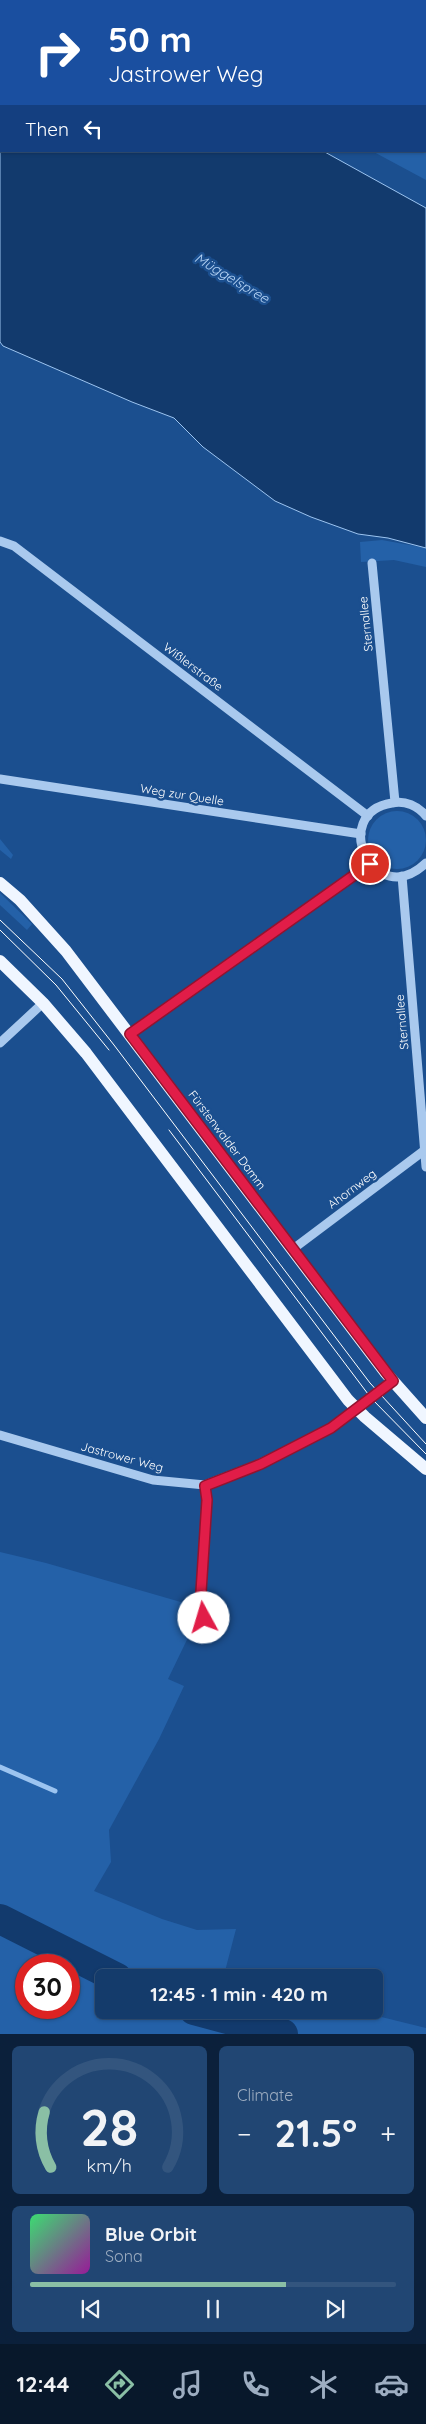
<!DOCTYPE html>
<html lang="en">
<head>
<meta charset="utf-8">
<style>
	:root { --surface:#143b6b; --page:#214673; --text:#f1f3f6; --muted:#9dadc1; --line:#33557e; --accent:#8abfa5 }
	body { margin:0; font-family:Quicksand,sans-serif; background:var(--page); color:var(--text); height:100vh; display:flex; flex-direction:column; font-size:19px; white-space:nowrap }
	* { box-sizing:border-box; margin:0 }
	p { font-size:16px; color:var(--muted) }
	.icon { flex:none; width:28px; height:28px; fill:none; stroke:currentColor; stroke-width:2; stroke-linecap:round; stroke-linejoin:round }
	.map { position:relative; height:2034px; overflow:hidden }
	.side { display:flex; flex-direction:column; gap:12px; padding:12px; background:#0b203b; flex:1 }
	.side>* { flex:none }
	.hud { position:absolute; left:0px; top:0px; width:426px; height:152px; box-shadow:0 1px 4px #0004,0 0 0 1px var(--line); background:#1a4fa0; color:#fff; overflow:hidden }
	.speed { position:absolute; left:15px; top:1954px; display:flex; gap:10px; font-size:25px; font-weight:700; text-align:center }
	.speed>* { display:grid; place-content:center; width:65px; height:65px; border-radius:50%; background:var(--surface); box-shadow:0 1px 4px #0004,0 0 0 1px var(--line); line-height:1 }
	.speed .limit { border:8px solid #d22; background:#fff; color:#111 }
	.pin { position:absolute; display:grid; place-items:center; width:42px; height:42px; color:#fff; margin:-21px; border:2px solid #fff; border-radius:50%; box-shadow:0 1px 5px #0007 }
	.me { position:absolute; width:55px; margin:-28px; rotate:354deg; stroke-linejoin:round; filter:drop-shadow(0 0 4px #0008) }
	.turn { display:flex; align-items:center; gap:18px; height:105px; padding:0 25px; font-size:22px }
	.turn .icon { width:65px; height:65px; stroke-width:2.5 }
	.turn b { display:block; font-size:35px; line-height:42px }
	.then { display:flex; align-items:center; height:48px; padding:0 25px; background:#0003; gap:10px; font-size:19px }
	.big { font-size:38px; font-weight:700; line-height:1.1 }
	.side .card { flex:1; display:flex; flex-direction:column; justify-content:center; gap:8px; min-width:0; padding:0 18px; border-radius:8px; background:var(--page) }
	.side .dial { align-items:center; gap:0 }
	.dial svg { height:130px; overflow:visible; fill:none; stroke:var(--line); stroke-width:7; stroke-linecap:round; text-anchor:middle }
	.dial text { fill:var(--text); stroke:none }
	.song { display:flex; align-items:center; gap:15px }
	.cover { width:60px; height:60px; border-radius:8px; background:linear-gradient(135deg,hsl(140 70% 55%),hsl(300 70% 35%)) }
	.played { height:5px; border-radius:2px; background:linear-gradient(90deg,var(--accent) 70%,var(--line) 70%) }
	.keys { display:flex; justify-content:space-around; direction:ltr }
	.heat { display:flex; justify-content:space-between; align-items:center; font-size:28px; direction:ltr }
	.side .tiles { flex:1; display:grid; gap:12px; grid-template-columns:1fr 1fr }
	.card:last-child { grid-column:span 2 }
	.trip { position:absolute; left:95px; top:1969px; width:288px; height:50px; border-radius:8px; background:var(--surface); box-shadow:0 1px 4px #0004,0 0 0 1px var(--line); font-weight:700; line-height:50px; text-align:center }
	.dock { display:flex; height:80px; justify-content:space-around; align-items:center; background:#08182b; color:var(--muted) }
	.dock .icon { width:35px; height:35px }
	.dock .current { color:var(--accent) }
	.dock b { font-size:22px; color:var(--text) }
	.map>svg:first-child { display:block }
</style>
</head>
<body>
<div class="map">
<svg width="426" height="2034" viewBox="0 0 426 2034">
	<rect width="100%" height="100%" fill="#1b4f8f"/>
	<!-- green -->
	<g fill="#2461a8" fill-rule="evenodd">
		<path d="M104,0H426V180L372,151H425V1Z"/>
		<path d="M382,540L426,548V567L394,560L361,562L360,542Z"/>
		<circle cx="397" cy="840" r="29"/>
		<path d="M0,839L13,855L11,859L0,850Z"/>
		<path d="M0,893L32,924L27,930L0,905Z"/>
		<path d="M0,1552L46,1563L191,1605L196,1621L168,1679L184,1686L159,1739L109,1830L111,1862L94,1891L162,1919L197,1930L236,1929L224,1975L233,1977L104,1978V2010H353L426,2028V2034H0ZM26,1965H69V2008H26Z"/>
	</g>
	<!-- water -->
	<path fill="#123a6d" stroke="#9cc4f0" d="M0,0L98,1H1V151H323L426,208V548L388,538L358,534L311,517L275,501L203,447L174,418L132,402L3,346L0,342Z"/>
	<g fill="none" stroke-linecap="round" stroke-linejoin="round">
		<!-- stream -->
		<path stroke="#9cc4f0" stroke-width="5" d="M0,1767L55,1791"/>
		<!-- river -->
		<g stroke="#123a6d" stroke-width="30">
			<path d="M0,1919L117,1978"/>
			<path d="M194,2010L283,2034"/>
		</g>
		<!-- minor -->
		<g stroke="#a9c9ee" stroke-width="9">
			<path d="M0,541L14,546L368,816"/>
			<path d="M372,563L395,802"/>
			<path d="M0,779L361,834"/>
			<path d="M426,816C418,806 405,800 392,803C328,813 374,913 426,863"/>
			<path d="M402,876L426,1167"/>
			<path d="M130,1034L370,864"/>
			<path d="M0,1043L43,1003"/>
			<path d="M293,1249L426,1149"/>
			<path d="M0,1435L153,1480L205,1485L261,1463L331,1428L393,1381"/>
			<path d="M204,1618L205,1605L201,1593L207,1500L205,1485"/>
		</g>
		<!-- major -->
		<g stroke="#f0f6ff" stroke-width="12">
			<path d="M0,883L20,900L66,951L385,1372L426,1418"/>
			<path d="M0,961L43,1003L86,1053L348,1400L365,1417L426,1469"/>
		</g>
		<!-- tram -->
		<g stroke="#fff" stroke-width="1">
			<path d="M0,920L62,979L114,1045L370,1383L426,1444"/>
			<path d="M0,930L56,985L109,1050"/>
			<path d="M169,1130L371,1398L426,1454"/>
		</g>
	</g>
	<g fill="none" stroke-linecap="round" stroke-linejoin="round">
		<!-- route casing -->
		<g stroke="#92132f" stroke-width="12">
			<path id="route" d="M204,1618L205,1605L201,1592L207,1500L205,1486L261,1464L331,1428L393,1381L130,1034L370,864"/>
		</g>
		<!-- route -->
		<use href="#route" stroke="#e11d48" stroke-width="9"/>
	</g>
	<g text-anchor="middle" stroke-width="5" stroke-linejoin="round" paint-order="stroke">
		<!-- street labels -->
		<g font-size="12" fill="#fff" stroke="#1b4f8f">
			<text transform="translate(366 624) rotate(-96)" y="4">Sternallee</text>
			<text transform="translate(193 667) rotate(37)" y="4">Wißlerstraße</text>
			<text transform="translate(182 795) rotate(9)" y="4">Weg zur Quelle</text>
			<text transform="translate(402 1022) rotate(-95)" y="4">Sternallee</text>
			<text transform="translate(227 1140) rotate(53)" y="4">Fürstenwalder Damm</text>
			<text transform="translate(352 1189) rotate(-37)" y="4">Ahornweg</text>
			<text transform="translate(122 1457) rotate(15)" y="4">Jastrower Weg</text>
		</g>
		<!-- water labels -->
		<g font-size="14" font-style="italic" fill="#b5d3f5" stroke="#1b4f8f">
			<text transform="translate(232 278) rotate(31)" y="5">Müggelspree</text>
		</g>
	</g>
</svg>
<div class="speed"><div class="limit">30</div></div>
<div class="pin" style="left:370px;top:864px;background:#d93025"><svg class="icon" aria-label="arrive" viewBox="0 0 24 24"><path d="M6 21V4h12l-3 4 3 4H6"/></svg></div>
<svg class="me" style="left:204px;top:1618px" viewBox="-20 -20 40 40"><circle r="19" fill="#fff"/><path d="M0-13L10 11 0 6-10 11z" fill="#e11d48"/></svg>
<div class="trip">12:45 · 1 min · 420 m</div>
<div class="hud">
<div class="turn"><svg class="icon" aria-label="right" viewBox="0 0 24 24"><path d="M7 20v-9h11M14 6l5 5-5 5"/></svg><div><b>50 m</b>Jastrower Weg</div></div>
<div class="then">Then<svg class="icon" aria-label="left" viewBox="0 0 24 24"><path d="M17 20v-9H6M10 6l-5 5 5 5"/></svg></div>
</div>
</div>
<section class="side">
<div class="tiles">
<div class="card dial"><svg viewBox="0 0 100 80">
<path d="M14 69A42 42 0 1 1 86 69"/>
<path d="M14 69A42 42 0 0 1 10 35" stroke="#8abfa5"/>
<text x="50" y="56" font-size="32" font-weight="700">28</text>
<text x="50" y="72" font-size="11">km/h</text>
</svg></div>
<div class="card"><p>Climate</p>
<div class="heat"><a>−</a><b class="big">21.5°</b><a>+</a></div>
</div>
<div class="card">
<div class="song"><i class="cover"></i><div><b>Blue Orbit</b><p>Sona</p></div></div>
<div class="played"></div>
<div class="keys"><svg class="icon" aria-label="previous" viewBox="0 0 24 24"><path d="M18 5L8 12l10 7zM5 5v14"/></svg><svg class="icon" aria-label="pause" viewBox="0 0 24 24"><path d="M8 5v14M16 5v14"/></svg><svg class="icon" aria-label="next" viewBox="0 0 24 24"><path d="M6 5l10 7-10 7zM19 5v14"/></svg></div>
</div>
</div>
</section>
<nav class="dock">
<b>12:44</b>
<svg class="icon current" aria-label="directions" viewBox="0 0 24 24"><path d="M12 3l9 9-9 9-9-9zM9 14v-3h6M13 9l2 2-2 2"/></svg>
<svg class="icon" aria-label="music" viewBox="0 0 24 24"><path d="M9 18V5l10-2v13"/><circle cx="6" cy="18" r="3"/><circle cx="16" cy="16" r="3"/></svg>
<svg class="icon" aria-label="phone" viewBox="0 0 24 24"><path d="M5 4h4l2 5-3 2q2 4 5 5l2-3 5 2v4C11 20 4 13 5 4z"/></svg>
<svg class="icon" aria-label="climate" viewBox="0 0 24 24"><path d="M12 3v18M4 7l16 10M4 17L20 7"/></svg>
<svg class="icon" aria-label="car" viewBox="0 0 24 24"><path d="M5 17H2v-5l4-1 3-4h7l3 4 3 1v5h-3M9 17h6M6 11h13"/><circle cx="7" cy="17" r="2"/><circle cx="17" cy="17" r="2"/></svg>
</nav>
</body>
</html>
